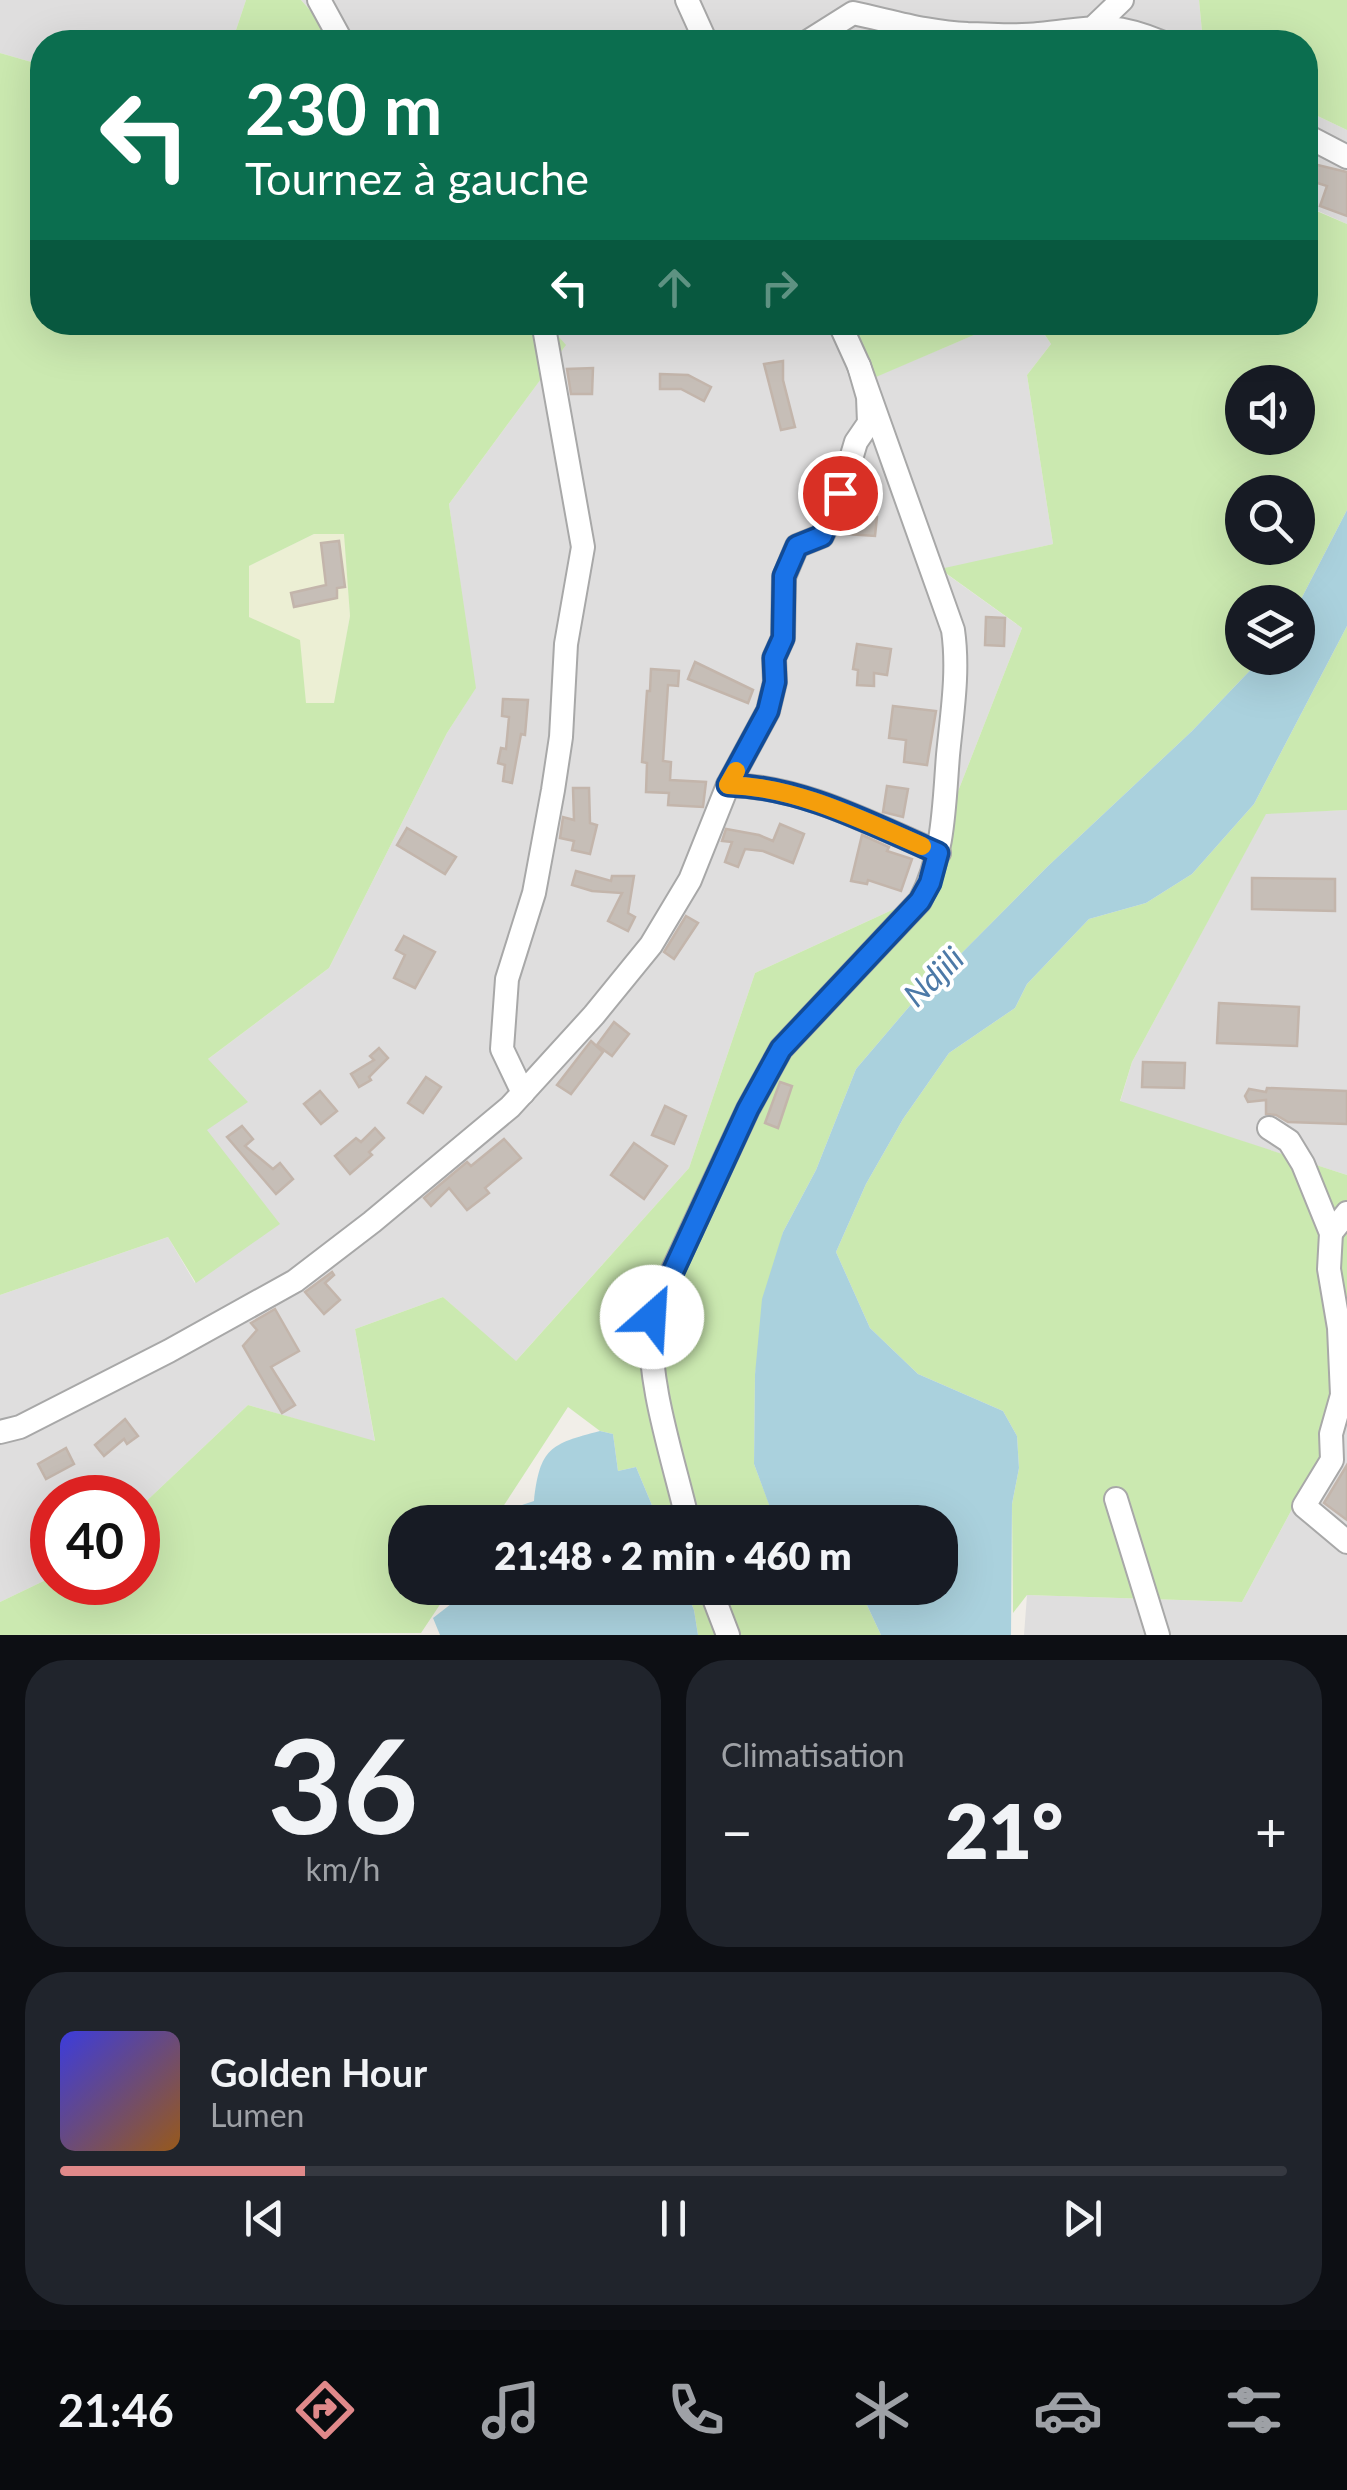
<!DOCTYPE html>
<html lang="fr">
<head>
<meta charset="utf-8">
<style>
	:root { --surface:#171b24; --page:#20242c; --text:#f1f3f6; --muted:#9ea1a6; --line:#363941; --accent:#e0898a }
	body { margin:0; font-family:Lato,sans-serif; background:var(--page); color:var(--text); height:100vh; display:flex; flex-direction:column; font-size:38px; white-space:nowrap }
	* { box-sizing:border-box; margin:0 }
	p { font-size:32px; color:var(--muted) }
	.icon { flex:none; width:55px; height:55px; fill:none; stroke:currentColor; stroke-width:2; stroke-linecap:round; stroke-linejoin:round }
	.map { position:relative; height:1635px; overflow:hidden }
	.side { display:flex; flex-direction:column; gap:25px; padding:25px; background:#0d0f14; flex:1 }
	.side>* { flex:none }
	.hud { position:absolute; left:30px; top:30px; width:1288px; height:305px; border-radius:40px; box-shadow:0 10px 40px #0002; background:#0b6e4f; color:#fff; overflow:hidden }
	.fabs { position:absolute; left:1225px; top:365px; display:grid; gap:20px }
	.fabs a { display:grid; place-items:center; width:90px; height:90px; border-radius:50%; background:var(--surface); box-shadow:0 10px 40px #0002; font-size:50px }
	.speed { position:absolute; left:30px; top:1475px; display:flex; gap:20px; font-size:50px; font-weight:700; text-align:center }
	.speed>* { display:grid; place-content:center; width:130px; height:130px; border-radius:50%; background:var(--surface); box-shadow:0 10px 40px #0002; line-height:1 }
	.speed .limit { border:15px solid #d22; background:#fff; color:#111 }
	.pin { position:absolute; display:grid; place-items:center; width:85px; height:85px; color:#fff; margin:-42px; border:5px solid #fff; border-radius:50%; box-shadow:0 2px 10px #0007 }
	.me { position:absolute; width:110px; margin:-55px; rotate:26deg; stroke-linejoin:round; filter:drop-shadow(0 0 8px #0008) }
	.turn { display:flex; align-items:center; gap:35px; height:210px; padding:0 50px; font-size:45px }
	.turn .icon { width:130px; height:130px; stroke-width:2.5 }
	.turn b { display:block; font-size:70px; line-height:85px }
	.lanes { display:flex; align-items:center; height:95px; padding:0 50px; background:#0003; justify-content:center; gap:50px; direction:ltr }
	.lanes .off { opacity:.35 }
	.big { font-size:75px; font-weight:800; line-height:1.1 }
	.side .widget { flex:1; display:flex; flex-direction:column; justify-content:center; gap:15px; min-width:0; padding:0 35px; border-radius:40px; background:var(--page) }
	.side .dial { align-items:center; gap:0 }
	.dial b { font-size:130px; line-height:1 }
	.song { display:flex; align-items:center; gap:30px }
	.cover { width:120px; height:120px; border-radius:15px; background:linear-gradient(135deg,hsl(240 70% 55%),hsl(30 70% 35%)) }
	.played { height:10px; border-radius:5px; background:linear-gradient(90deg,var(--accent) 20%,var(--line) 20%) }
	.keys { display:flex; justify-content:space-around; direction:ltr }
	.heat { display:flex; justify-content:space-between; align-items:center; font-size:55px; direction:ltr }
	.side .tiles { flex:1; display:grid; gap:25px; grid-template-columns:1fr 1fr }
	.widget:last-child { grid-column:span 2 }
	.trip { position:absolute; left:388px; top:1505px; width:570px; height:100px; border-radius:40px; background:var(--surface); box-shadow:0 10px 40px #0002; font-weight:800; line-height:100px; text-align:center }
	.tabs { display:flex; height:160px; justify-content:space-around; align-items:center; background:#090b0e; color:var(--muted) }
	.tabs .icon { width:70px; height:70px }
	.tabs .selected { color:var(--accent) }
	.tabs b { font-size:45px; color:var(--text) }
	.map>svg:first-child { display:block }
</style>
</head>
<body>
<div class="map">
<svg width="1347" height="1635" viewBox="0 0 1347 1635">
	<rect width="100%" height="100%" fill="#f1eee8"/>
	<!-- residential -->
	<g fill="#dfdede">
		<path d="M0,0H246L232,42H42V65L0,53Z"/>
		<path d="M301,0H1199L1203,42H344L331,34Z"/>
		<path d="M1305,110L1347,130V224L1305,205Z"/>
		<path d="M546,323H834L870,379L1002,323H1037L1051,344L1027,375L1053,544L941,570L1022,628L937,845L903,905L755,973L689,1168L515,1362L443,1297L355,1329L375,1442L248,1405L138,1509V1498H52V1577L0,1602V1295L168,1237L195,1283L206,1130L208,1059L329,968L447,733L475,689L449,504L565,346Z"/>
		<path d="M1347,810V1175L1120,1102L1132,1062L1266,813Z"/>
		<path d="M1347,1407V1635H1024L1027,1595L1242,1602Z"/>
	</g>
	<!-- farmland -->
	<path fill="#ecefd4" d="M314,534H345L350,616L335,703L306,704L249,617V566Z"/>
	<!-- grass -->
	<g fill="#cbe9b0" fill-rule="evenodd">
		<path d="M246,0H301L331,34L344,42H232Z"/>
		<path d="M1199,0H1347V130L1305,110V42H1203Z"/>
		<path d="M0,53L42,65V322H546L566,345L449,504L476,688L447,733L329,968L208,1059L248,1102L207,1130L280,1224L196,1283L168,1237L0,1295ZM314,534H344L350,616L334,703H306L300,640L249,617V566Z"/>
		<path d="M1305,206L1347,224V510L1298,605L1242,602V658H1262L1192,731L1047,867L914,1001L856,1069L816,1170L783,1232L755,1374L754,1464L771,1509L782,1508L789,1522H659L636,1467L618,1471L613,1434L600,1431L568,1407L493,1522H405V1588H451L421,1633L0,1635V1602L52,1577V1582H138V1509L248,1405L375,1441L355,1329L443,1297L516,1361L689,1168L755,973L903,905L937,845L1022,628L940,569L1053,544L1027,375L1051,344L1037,323L1305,322ZM1242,382H1298V438H1242ZM1242,492H1298V548H1242Z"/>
		<path d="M844,323H1002L869,380Z"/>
		<path d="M1347,626V810L1266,814L1132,1062L1120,1101L1347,1175V1407L1242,1602L1027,1595L1013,1613L1012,1504L1019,1468L1017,1436L1003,1411L918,1374L870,1328L836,1252L866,1184L903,1119L949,1053L1015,1008L1027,984L1089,919L1146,903L1192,874L1254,804Z"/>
		<path d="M685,1588H826L829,1592L836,1588H859L881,1635H698L694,1610Z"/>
	</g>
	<!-- water -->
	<g fill="#aad1dd">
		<path d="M1347,510V626L1254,804L1192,874L1146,903L1089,919L1027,984L1015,1008L949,1053L903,1119L866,1184L836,1252L870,1328L918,1374L1003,1411L1017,1436L1019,1468L1012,1504L1011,1635H881L859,1588H940V1522H789L782,1508L771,1510L754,1464L755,1374L762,1299L783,1232L816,1170L856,1069L914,1001L1047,867L1192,731L1262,658H1298V605Z"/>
		<path d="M600,1431L613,1434L618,1471L636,1467L659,1522H505L510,1509L534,1501C540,1448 550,1444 600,1431Z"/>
		<path d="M465,1588H685L694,1610L698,1635H440L433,1618L460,1597Z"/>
	</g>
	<!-- building -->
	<g fill="#c6beb7" stroke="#c3b5ab" stroke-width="2.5">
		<path d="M1305,162L1347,172V216L1320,206L1327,186L1305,179Z"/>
		<path d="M783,361V380L795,427L781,430L764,364Z"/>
		<path d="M593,368L592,394H571L567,369Z"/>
		<path d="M660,374L688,375L711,387L704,401L681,389H660Z"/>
		<path d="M849,515L877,517L875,536L846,534Z"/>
		<path d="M339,541L345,587L337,588V598L294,607L291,593L326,585L321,543Z"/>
		<path d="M986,617L1005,618L1004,646L985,645Z"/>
		<path d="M857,644L891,649L887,675L874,673V686L857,685L858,670L853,669Z"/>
		<path d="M695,662L753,690L748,703L688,679Z"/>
		<path d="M651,669L679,671L678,686L668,685L663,761L671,762L670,780L706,782L703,807L668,805L669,793L646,792L647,763L642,762L647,691H650Z"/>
		<path d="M503,699L528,700L525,735L521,734L512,783L503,781L505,765L498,763L501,748L506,749L509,717L502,716Z"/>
		<path d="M893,706L936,711L927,765L904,762L906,740L889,738Z"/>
		<path d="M887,786L908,789L903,817L883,812Z"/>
		<path d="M573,788H589L590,823L597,825L590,854L572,850L574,841L560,838L563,817L574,820Z"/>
		<path d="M780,824L804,834L793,863L763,851L745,849L738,867L725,862L732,842L722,841L726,829L759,835L773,841Z"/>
		<path d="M407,828L456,857L445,874L397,845Z"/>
		<path d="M862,835L889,847L887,851L912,859L901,891L868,880L867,884L851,881Z"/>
		<path d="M576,871L611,881L612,876H634L628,913L635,917L628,931L608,921L622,893L592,891L572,885Z"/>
		<path d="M1252,878L1335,879V911L1252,909Z"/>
		<path d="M686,916L698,923L674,959L664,952Z"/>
		<path d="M404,936L435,952L415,988L394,978L405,955L396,950Z"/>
		<path d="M1219,1003L1299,1007L1297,1046L1217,1043Z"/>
		<path d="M614,1022L629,1034L612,1056L597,1045Z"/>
		<path d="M591,1041L603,1052L571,1094L557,1085Z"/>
		<path d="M379,1048L388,1058L369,1077L371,1080L359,1087L351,1074L374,1060L370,1056Z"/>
		<path d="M1143,1062L1185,1063L1184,1088L1142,1087Z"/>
		<path d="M426,1077L441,1087L423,1113L408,1103Z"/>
		<path d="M780,1082L792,1086L778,1128L765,1123Z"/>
		<path d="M1267,1088L1347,1091V1124L1288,1122L1276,1115L1266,1114V1100L1248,1102L1245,1096L1249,1089L1266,1092Z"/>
		<path d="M320,1091L337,1111L321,1124L304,1104Z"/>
		<path d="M665,1106L686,1116L674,1144L652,1135Z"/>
		<path d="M242,1126L253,1139L245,1146L273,1169L280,1163L293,1179L276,1194L227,1137Z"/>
		<path d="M375,1128L384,1138L369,1152L372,1155L350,1174L335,1156L356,1138L361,1142Z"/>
		<path d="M504,1139L521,1158L485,1188L489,1193L467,1210L449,1188L431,1206L424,1198L467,1162L471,1166Z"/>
		<path d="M634,1143L667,1166L644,1199L611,1175Z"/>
		<path d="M332,1272L334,1275L325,1283L340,1300L324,1314L305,1292Z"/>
		<path d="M275,1309L299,1351L271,1367L295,1405L282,1413L243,1346L257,1330L251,1323Z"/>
		<path d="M125,1419L138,1436L127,1444L124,1439L104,1456L95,1445Z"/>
		<path d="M66,1448L74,1464L46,1479L38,1464Z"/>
		<path d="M1347,1465V1520L1324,1503Z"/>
	</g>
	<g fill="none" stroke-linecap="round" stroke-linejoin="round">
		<!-- minor casing -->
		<g stroke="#a8a8a8" stroke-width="26">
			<g id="minor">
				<path d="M319,0L342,42"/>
				<path d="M687,0L706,42"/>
				<path d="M1096,25L1122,0"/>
				<path d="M807,42L853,13C891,21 929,33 968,34C991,34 1016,37 1039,34C1091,29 1109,20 1161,42"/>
				<path d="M1305,135L1347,157"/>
				<path d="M728,785C803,786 871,824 939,853"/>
				<path d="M523,1093L502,1049L507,979L534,893L553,790L561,737L566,644L583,547L543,322"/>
				<path d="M1269,1128L1289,1141L1303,1164L1331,1233L1329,1269L1339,1328L1342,1395L1331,1434L1332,1460L1304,1506L1347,1542"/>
				<path d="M1331,1233L1347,1213"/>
				<path d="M0,1432L20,1427L169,1351L295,1281L372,1222L510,1107L594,1015L651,945L690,880L728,785L768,711L775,682L774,658L783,638L784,577L797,546L822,536L837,506L856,442L869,423L868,397L859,366"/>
				<path d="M1116,1499L1158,1635"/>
				<path d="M688,1522C673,1457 647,1384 651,1317L748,1109L781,1049L920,901C944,856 944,805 948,755C952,713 959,672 953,630L859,366L839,322"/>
				<path d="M710,1588L728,1635"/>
			</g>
		</g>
		<!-- minor -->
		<use href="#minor" stroke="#fff" stroke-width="22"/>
	</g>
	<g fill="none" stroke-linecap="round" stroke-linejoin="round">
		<!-- route casing -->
		<g stroke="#114b97" stroke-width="25">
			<path id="route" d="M652,1317L748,1109L781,1049L920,901L930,883L938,853C871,824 803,787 728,785L768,711L775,682L774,658L783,638L784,576L797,546L822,536L840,493"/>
		</g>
		<!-- route -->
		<use href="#route" stroke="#1a73e8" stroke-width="18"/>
		<!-- slow -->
		<path stroke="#f59e0b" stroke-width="18" d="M736,771L728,785C797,787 859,819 922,846"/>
	</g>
	<g text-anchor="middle" stroke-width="8" stroke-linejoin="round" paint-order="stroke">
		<!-- water labels -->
		<g font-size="32" font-style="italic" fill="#4c79a7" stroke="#fff">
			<text transform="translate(934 977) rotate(-44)" y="11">Ndjili</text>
		</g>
	</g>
</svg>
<div class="fabs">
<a><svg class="icon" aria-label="sound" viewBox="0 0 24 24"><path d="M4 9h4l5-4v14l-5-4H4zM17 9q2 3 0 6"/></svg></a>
<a><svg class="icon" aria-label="search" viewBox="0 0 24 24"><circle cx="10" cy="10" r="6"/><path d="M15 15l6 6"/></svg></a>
<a><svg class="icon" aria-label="layers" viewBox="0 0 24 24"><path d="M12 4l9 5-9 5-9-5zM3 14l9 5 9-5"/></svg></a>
</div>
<div class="speed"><div class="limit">40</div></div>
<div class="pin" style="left:840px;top:493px;background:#d93025"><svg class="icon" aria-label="arrive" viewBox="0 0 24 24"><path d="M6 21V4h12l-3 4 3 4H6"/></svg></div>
<svg class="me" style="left:652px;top:1317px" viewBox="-20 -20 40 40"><circle r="19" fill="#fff"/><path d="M0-13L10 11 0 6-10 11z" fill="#1a73e8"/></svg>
<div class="trip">21:48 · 2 min · 460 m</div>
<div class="hud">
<div class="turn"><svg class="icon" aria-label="left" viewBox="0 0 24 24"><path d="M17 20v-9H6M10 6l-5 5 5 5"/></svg><div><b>230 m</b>Tournez à gauche</div></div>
<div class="lanes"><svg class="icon" aria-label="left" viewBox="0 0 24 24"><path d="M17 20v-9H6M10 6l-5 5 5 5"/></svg><svg class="icon off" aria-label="ahead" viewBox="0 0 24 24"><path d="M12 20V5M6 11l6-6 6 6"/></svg><svg class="icon off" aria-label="right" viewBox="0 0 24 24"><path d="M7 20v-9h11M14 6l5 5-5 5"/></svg></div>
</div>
</div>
<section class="side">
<div class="tiles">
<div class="widget dial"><b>36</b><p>km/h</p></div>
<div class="widget"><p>Climatisation</p>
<div class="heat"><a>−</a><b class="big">21°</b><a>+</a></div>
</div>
<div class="widget">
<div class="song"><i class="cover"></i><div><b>Golden Hour</b><p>Lumen</p></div></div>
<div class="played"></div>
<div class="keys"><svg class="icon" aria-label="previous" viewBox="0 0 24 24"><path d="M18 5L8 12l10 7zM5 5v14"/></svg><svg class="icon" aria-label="pause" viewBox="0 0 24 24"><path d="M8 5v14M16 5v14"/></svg><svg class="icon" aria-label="next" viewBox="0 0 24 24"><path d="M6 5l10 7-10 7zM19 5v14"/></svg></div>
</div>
</div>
</section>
<nav class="tabs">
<b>21:46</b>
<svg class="icon selected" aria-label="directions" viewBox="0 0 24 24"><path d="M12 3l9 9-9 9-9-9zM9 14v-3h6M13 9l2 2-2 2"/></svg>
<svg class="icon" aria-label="music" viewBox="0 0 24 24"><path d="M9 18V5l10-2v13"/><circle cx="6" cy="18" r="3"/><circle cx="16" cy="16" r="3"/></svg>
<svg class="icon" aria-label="phone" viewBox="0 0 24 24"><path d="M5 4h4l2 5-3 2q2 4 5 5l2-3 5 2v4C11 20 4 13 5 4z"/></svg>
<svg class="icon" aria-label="climate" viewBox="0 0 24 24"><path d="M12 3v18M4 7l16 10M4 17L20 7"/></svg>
<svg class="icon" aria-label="car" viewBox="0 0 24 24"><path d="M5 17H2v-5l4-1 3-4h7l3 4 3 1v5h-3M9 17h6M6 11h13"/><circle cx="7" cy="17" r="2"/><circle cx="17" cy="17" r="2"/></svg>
<svg class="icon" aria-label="filters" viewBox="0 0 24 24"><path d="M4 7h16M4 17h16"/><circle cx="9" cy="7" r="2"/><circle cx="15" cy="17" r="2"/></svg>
</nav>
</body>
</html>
